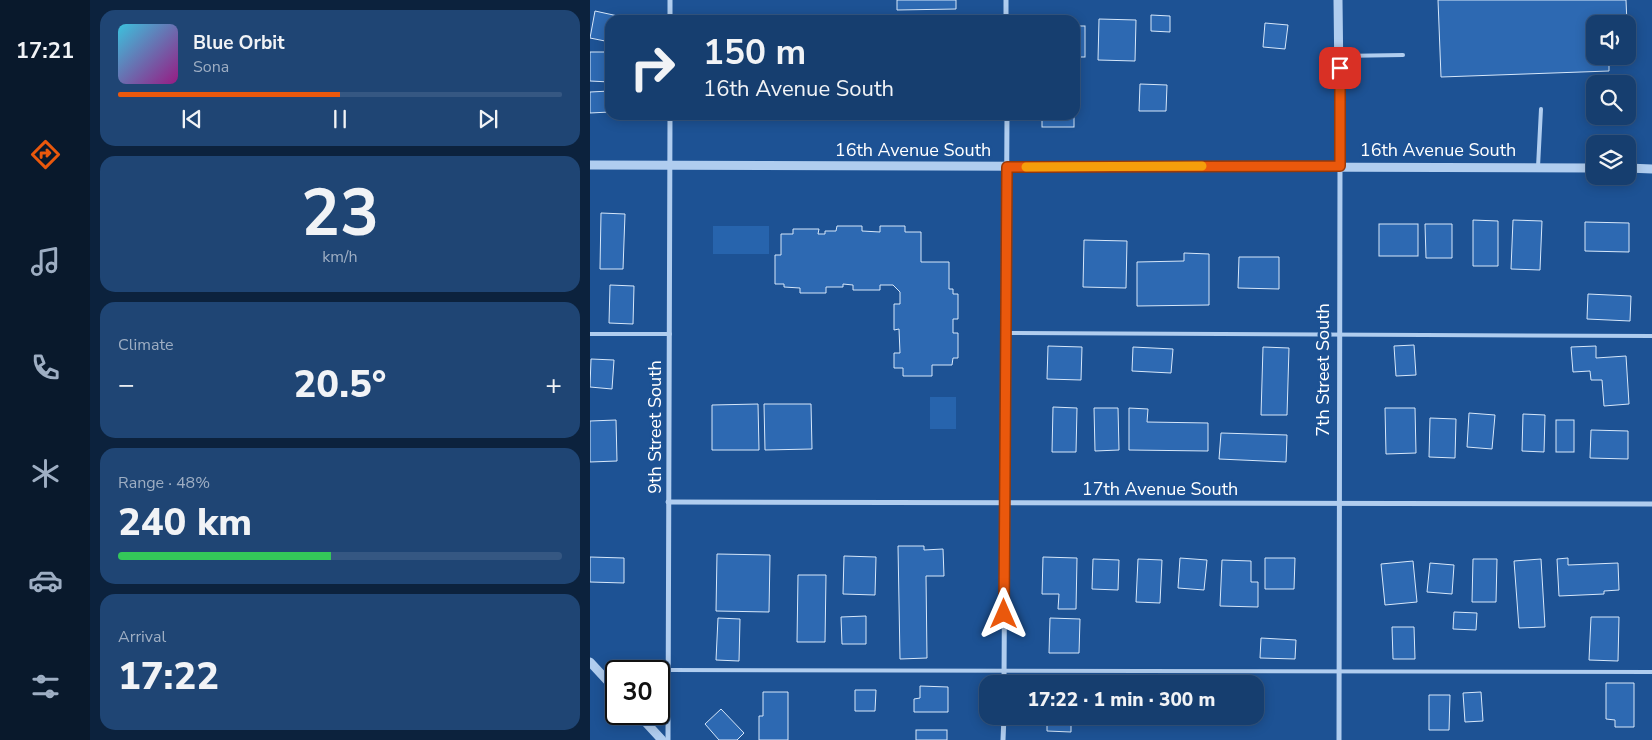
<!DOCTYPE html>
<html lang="en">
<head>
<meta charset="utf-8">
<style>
	:root { --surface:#163e6f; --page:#1f4574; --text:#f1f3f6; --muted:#9eaec3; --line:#355782; --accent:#ea580c }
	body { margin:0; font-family:"Nunito Sans",sans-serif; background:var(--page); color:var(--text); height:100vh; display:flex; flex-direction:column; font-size:19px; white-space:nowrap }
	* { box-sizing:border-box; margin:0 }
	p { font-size:16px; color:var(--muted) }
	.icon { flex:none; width:28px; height:28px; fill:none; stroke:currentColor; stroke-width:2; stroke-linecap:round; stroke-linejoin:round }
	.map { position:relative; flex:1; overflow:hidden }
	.drawer { display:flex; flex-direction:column; gap:10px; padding:10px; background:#0c223d; width:500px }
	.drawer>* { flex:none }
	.banner { position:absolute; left:15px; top:15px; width:475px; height:105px; border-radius:15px; box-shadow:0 2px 12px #0003,0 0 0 1px var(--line); background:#163e6f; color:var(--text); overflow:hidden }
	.controls { position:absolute; left:996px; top:15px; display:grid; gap:10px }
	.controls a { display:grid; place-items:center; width:50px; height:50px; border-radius:10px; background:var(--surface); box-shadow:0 2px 12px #0003,0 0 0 1px var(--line); font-size:25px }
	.speed { position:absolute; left:15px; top:660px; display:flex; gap:10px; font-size:25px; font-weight:700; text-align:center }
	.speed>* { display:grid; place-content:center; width:65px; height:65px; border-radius:50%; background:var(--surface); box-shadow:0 2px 12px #0003,0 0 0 1px var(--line); line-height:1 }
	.speed .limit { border:2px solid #111; border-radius:8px; background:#fff; color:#111 }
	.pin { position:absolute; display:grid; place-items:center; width:42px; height:42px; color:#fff; margin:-21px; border-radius:10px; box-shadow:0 2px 8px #0006 }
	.me { position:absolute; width:55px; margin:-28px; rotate:0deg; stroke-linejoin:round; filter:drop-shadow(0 0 4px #0008) }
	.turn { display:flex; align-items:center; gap:18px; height:105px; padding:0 15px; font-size:22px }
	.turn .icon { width:65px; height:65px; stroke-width:2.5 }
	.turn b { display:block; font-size:35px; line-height:42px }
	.big { font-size:38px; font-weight:800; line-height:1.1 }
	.drawer .card { flex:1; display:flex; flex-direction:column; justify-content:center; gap:8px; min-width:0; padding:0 18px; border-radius:15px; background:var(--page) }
	.drawer .dial { align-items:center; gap:0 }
	.dial b { font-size:65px; line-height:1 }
	.song { display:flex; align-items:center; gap:15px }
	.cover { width:60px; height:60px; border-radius:8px; background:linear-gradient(135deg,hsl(190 70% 55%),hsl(310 70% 35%)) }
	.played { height:5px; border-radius:2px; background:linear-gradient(90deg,var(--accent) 50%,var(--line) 50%) }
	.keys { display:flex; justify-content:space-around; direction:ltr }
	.heat { display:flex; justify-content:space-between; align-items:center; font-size:28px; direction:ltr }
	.charge { height:8px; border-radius:4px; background:linear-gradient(90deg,#34c759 48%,var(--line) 0) }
	.trip { position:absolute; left:389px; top:675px; width:285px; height:50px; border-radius:15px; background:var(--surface); box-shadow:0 2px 12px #0003,0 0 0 1px var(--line); font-weight:800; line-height:50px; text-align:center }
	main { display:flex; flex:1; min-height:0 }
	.menu { display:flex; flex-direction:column; width:90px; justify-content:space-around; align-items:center; background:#09192c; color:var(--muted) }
	.menu .icon { width:35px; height:35px }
	.menu .current { color:var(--accent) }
	.menu b { font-size:22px; color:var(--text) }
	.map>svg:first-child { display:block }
</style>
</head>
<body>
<main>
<nav class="menu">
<b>17:21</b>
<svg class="icon current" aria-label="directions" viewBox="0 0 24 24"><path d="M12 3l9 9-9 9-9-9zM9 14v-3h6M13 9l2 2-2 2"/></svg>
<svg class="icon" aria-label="music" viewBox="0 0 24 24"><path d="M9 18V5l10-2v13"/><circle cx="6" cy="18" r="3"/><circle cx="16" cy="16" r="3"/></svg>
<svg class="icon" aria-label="phone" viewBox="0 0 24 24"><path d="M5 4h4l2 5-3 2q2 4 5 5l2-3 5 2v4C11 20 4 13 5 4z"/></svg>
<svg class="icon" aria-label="climate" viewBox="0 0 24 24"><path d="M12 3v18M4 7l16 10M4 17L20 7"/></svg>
<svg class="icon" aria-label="car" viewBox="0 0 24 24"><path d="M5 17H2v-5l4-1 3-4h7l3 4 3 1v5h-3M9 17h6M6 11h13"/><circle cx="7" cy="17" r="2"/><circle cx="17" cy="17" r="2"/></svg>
<svg class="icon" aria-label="filters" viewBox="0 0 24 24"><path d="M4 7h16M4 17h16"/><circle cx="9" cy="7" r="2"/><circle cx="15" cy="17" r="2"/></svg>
</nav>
<section class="drawer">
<div class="card">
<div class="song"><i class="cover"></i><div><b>Blue Orbit</b><p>Sona</p></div></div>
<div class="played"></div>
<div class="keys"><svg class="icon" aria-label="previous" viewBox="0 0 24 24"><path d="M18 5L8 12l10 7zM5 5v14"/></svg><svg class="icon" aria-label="pause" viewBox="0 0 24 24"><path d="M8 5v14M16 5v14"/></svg><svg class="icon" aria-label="next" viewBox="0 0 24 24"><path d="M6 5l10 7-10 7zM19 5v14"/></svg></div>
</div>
<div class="card dial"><b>23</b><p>km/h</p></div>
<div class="card"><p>Climate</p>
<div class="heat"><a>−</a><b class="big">20.5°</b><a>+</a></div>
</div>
<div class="card"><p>Range · 48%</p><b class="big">240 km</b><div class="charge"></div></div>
<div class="card"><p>Arrival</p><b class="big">17:22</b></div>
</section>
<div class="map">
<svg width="1062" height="740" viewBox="0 0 1062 740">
	<rect width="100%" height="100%" fill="#1d5294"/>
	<!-- green -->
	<g fill="#2764ad">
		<rect x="123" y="226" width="56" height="28"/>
		<rect x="340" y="397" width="26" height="32"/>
	</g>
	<!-- building -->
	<g fill="#2d69b2" stroke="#d6e7fa">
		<path d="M307,0H366V9L307,10Z"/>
		<path d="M848,0H1036L1037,24H1005V56H1038V49V61L1019,62V71L851,77Z"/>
		<path d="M5,11L28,16L27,20H20V42L0,38Z"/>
		<path d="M561,15L580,16V32L561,31Z"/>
		<path d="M509,19L546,20L545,61L508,60Z"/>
		<path d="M675,23L698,25L695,49L673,47Z"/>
		<rect x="485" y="26" width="10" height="31"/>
		<path d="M0,52H20V82L0,81Z"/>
		<path d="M550,84L577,85L576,111H549Z"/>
		<path d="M20,91V112L0,113V92Z"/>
		<path d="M325,115H362V117L325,116Z"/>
		<rect x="452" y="115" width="32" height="12"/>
		<path d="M11,213L35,214L33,269H10Z"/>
		<path d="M883,220L908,221V266H883Z"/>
		<path d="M923,220L952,221L950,270L921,269Z"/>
		<path d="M995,222L1039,223V252L995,251Z"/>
		<rect x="789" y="224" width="39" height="32"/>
		<path d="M835,224H862V258H836Z"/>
		<path d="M247,226H272V231L290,232V226H315V232H331V262H359V289H363V294H368V319H363V333H368V358H363L362,365H342V376H313V368H304V353H310L309,329L304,330V304H310V292L303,285H290V290H263V285L253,284V287H236V293H210V288L194,287V284H185V255H191V234H203V229H229L228,234H235V231H246Z"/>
		<path d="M494,240L537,241L536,288L493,287Z"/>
		<path d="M594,253L619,254V305L547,306V262L594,261Z"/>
		<path d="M649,257H689V289L648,288Z"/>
		<path d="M20,285L44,286L43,324L19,323Z"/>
		<path d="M998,294L1041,296L1040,321L997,319Z"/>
		<path d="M824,345L826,375L806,376L804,346Z"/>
		<path d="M458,346L492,347L491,380L457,379Z"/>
		<path d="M1006,346V358L1036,356L1039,404L1014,406L1012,380H1001L1000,371L983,372L981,347Z"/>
		<path d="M543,347L583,349L581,373L542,371Z"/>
		<path d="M673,347L699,348L697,415H671Z"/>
		<path d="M1,359L24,360L22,389L0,387Z"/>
		<path d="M168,404L169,450H122V405Z"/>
		<path d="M174,404H221L222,449L175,450Z"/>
		<path d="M463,407L487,408L486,452H462Z"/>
		<path d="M504,408H528L529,450L505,451Z"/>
		<path d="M539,408L558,409L557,422L618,423V451L539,450Z"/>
		<path d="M795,408H825L826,453L796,454Z"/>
		<path d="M879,413L905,415L902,449L877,447Z"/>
		<path d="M933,414L955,415L954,452L932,451Z"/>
		<path d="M840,418L866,419L865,458L839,457Z"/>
		<path d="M26,420L27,461L0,462V421Z"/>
		<rect x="966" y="420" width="18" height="32"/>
		<path d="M1001,430L1038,431V459L1000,458Z"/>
		<path d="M631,433L697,435L696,462L629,459Z"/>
		<path d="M308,546H334V550L353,549L354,576H336L337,658L310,659Z"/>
		<path d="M127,554L180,555L179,612L126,611Z"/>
		<path d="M254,556L286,557L285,595L253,594Z"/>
		<path d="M0,557L34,558V583L0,582Z"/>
		<path d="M453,557L487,558L486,609H468L469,594H452Z"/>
		<path d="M590,558L617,560L614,590L588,588Z"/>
		<path d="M675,558H705L704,589H675Z"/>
		<path d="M978,558V565L1028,563L1029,590L1014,591V594L969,596L967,559Z"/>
		<path d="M503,559L529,560L528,590L502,589Z"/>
		<path d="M548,559L572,560L570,603L546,602Z"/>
		<path d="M883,559H907L906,602H882Z"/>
		<path d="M951,559L955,627L929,628L924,561Z"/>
		<path d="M632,560L661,561V582H668V607L630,606Z"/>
		<path d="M823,561L827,602L795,605L791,564Z"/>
		<path d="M840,563L864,565L862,594L837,592Z"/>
		<path d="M208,575H236L235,642H207Z"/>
		<path d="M864,612L887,613L886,630L863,629Z"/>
		<path d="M276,616V644H252L251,617Z"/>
		<path d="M1001,617H1029L1028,661L999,660Z"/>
		<path d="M128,618L150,619L149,661L126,660Z"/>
		<path d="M460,618L490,619L489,653H459Z"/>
		<path d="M802,627H824L825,659H803Z"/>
		<path d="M671,638L706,640L705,659L670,658Z"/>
		<path d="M1016,683H1044V727H1025V720L1016,719Z"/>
		<path d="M330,686L358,687V712H324V699L330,698Z"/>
		<path d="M265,690H286L285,711H265Z"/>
		<path d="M173,692H198V740H169V716H173Z"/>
		<path d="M891,692L893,721L875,722L873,693Z"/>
		<path d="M839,695H860L859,730H839Z"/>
		<path d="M131,709L154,733L147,740H129L115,724Z"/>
		<path d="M457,716H481V732L457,731Z"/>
		<rect x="326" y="730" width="31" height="10"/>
	</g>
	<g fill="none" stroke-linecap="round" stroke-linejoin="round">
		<!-- service -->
		<g stroke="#b0cdef" stroke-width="4">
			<path d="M749,56L813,55"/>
			<path d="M948,167L951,109"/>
			<path d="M415,333L1062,336"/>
			<path d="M0,334H80"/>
			<path d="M78,670L1062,672"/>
		</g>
		<!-- minor -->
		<g stroke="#b0cdef" stroke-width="5">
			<path d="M80,0V20"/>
			<path d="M416,0V20"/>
			<path d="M78,502L1062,504"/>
			<path d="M414,684L417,115"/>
			<path d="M78,740L80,115"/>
			<path d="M413,740L414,716"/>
			<path d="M749,740L750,166"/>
		</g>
		<!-- tertiary -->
		<g stroke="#b0cdef" stroke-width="9">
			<path d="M748,0L750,166"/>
			<path d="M0,165L1005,168"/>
			<path d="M1038,168L1062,169"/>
			<path d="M0,662L26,690"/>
			<path d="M48,714L72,740"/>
		</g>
	</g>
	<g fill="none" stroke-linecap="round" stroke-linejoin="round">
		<!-- route casing -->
		<g stroke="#983908" stroke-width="12">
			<path id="route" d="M414,614L417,167L750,166V68"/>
		</g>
		<!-- route -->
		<use href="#route" stroke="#ea580c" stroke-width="9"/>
		<!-- slow -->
		<path stroke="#f59e0b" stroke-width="9" d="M436,167L612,166"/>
	</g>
	<g text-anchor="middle" stroke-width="5" stroke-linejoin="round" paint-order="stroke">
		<!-- street labels -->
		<g font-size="18" fill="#fff" stroke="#1d5294">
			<text x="323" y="156">16th Avenue South</text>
			<text x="848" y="156">16th Avenue South</text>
			<text transform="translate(733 370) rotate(-90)" y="6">7th Street South</text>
			<text transform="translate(65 427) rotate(-90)" y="6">9th Street South</text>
			<text x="570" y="495">17th Avenue South</text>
		</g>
	</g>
</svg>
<div class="controls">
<a><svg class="icon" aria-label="sound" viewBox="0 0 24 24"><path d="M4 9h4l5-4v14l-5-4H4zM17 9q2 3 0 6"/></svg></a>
<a><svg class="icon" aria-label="search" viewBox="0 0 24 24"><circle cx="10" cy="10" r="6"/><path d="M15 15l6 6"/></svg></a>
<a><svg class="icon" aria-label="layers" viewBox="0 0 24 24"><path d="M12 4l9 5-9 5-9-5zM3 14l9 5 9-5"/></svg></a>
</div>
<div class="speed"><div class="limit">30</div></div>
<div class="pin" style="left:750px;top:68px;background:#d93025"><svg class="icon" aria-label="arrive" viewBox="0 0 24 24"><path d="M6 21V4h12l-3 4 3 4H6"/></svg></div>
<svg class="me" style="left:414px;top:614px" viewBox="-20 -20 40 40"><path d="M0-17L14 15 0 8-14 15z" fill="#ea580c" stroke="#fff" stroke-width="4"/></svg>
<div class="trip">17:22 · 1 min · 300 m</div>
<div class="banner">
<div class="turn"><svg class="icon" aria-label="right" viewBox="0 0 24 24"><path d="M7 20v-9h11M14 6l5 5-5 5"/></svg><div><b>150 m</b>16th Avenue South</div></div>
</div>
</div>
</main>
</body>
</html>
